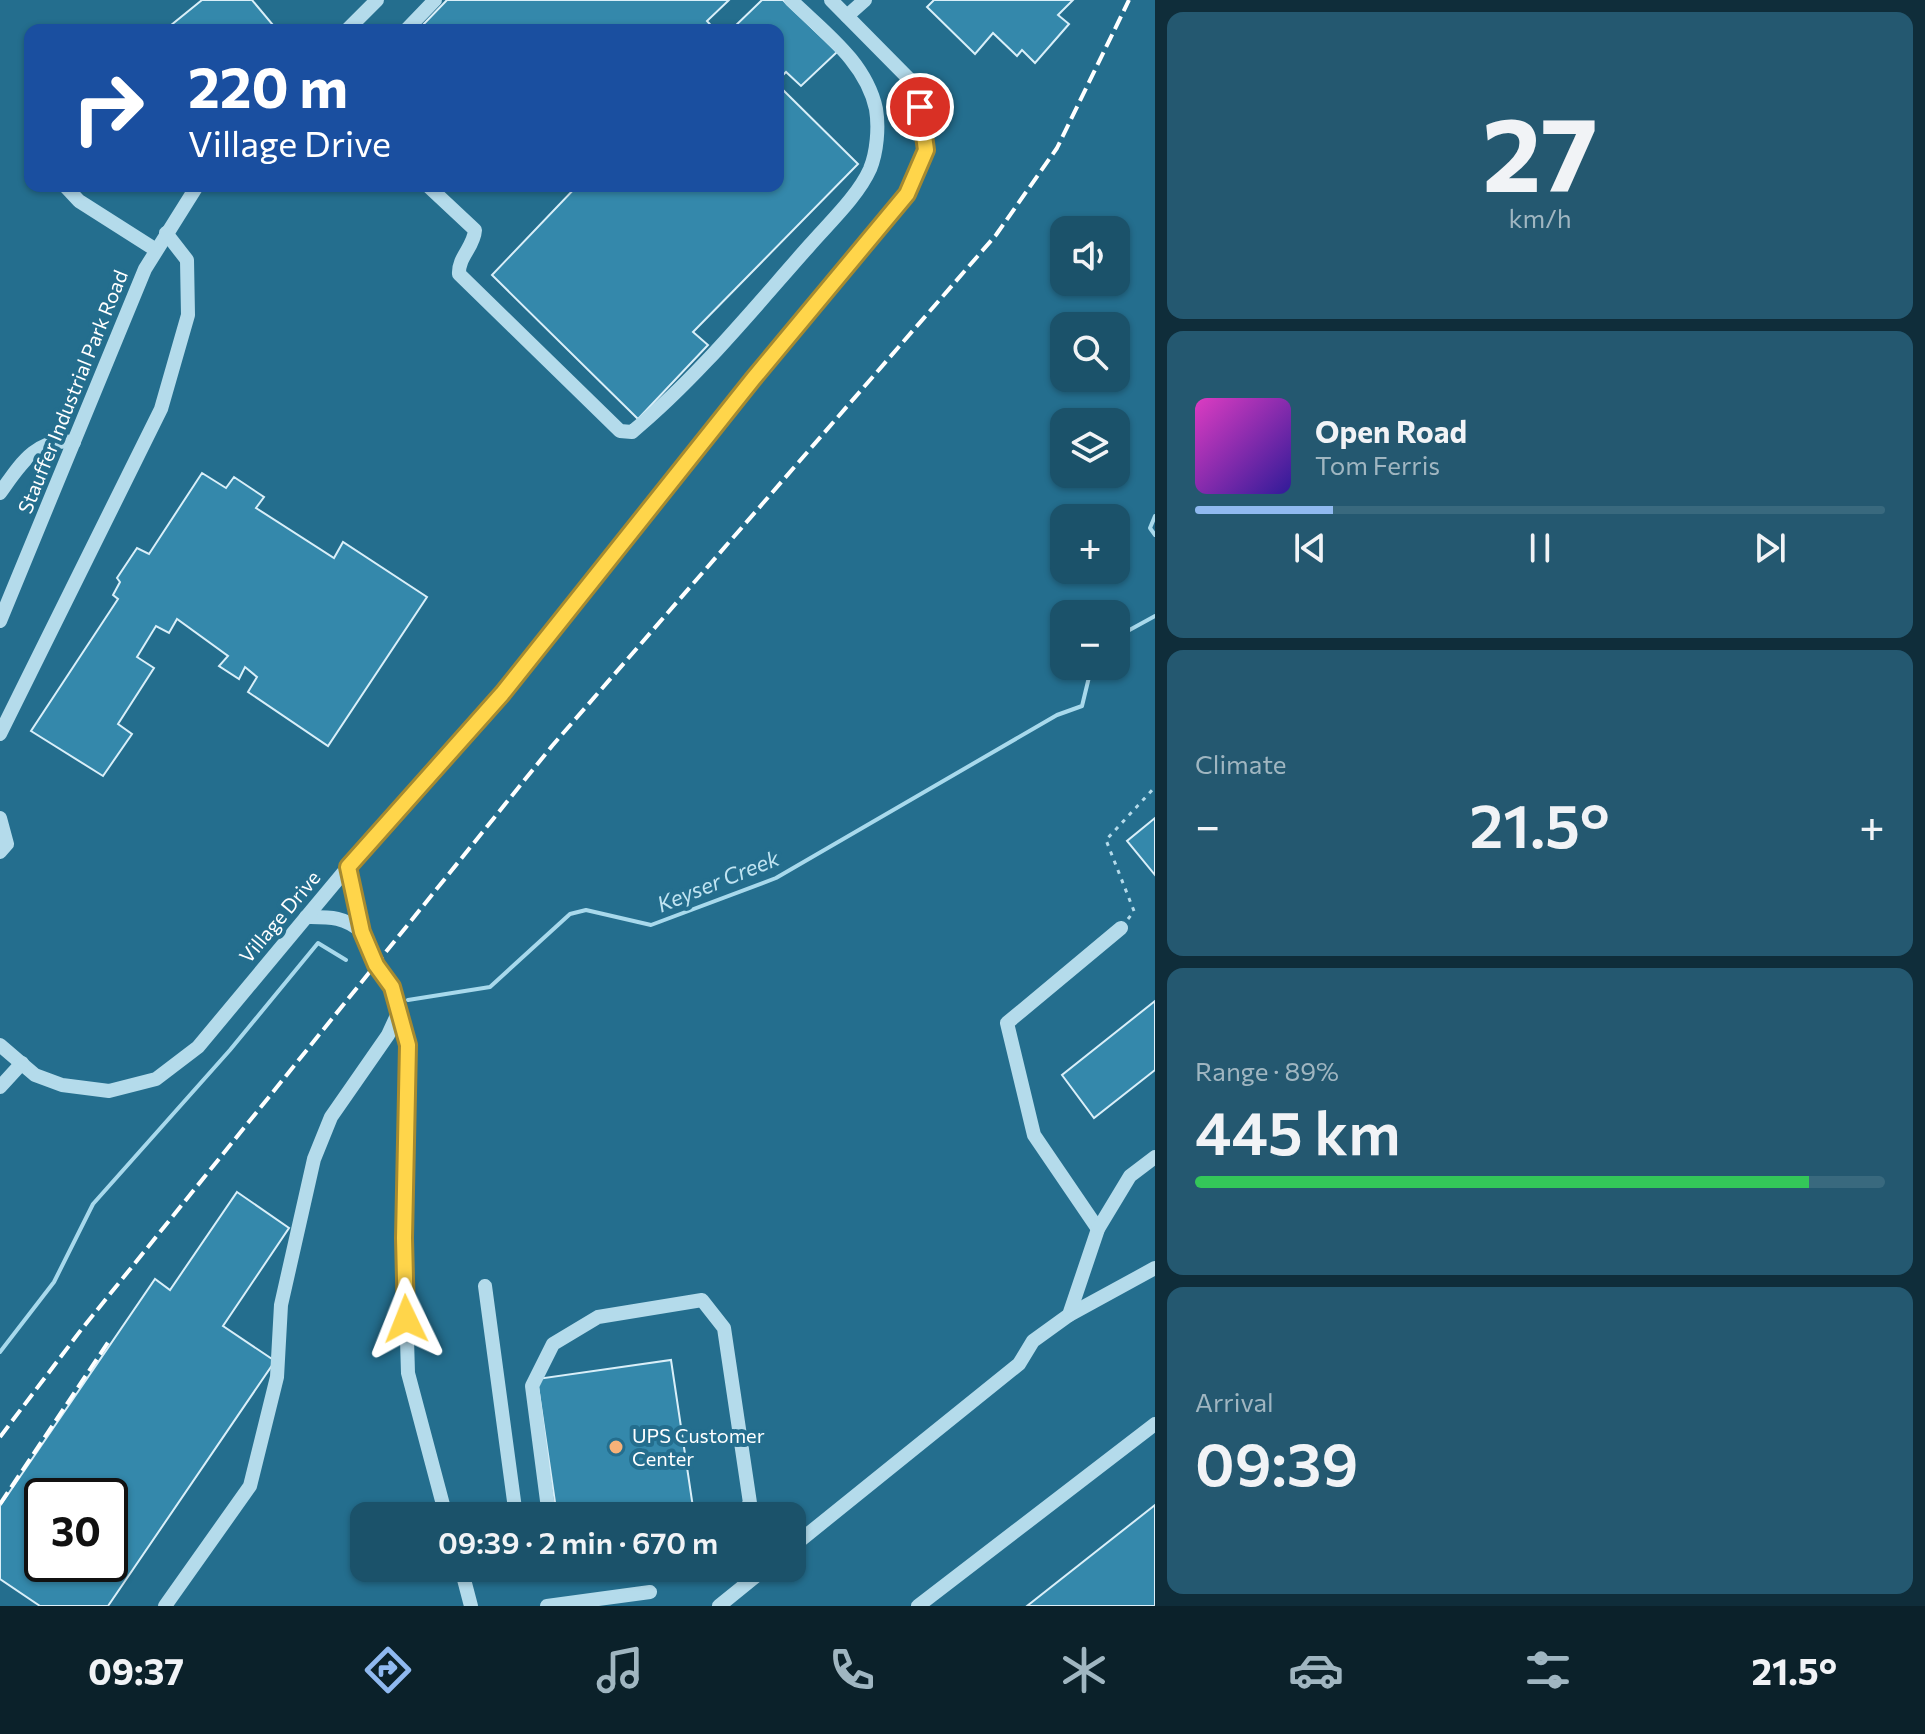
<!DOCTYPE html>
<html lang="en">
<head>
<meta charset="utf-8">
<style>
	:root { --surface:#1b526a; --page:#245870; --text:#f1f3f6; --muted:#a0b6c1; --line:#39697e; --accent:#90b9f0 }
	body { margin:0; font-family:Commissioner,sans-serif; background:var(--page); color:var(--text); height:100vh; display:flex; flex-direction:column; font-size:30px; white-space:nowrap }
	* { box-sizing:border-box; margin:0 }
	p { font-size:26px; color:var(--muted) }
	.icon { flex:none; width:44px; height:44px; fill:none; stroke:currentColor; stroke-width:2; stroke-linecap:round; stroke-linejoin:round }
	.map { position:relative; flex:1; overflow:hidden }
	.panel { display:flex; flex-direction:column; gap:12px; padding:12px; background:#0f2d3a; width:770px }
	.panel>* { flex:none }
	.banner { position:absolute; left:24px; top:24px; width:760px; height:168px; border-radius:16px; box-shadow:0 2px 6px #0004; background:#1a4fa0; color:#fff; overflow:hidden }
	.tools { position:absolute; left:1050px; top:216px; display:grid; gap:16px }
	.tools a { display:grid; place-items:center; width:80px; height:80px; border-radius:16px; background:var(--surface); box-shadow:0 2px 6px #0004; font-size:40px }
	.speed { position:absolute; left:24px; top:1478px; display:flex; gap:16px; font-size:40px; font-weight:700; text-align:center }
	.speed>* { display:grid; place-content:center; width:104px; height:104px; border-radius:50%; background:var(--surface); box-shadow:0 2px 6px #0004; line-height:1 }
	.speed .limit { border:4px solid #111; border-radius:12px; background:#fff; color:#111 }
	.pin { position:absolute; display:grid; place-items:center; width:68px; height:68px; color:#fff; margin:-34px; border:4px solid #fff; border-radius:50%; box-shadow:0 2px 8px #0007 }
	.me { position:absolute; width:88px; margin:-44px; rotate:358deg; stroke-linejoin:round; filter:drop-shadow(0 0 6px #0008) }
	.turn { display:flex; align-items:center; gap:28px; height:168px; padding:0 32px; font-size:36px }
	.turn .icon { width:104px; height:104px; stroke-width:2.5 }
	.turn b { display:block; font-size:56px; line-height:68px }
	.big { font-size:60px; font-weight:600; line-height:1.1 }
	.panel .card { flex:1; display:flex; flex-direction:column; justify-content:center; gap:12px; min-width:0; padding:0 28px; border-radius:16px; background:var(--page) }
	.panel .dial { align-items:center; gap:0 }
	.dial b { font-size:104px; line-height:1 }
	.song { display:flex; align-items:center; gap:24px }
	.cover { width:96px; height:96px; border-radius:12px; background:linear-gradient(135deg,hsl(310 70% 55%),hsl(250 70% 35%)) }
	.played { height:8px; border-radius:4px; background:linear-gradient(90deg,var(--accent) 20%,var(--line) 20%) }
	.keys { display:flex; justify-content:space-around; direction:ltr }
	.heat { display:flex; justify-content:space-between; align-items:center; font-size:44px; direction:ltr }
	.charge { height:12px; border-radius:6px; background:linear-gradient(90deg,#34c759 89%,var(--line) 0) }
	.trip { position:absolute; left:350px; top:1502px; width:456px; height:80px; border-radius:16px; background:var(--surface); box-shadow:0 2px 6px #0004; font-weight:600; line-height:80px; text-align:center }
	.tabs { display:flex; height:128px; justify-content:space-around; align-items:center; background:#0b212a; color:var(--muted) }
	.tabs .icon { width:56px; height:56px }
	.tabs .current { color:var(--accent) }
	.tabs b { font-size:36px; color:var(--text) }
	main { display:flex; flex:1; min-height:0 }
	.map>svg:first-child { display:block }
</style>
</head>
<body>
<main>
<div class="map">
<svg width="1155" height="1606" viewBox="0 0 1155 1606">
	<rect width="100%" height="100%" fill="#246e8e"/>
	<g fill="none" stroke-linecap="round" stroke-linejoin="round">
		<!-- stream -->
		<g stroke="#a8d9ec" stroke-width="4">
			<path d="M1155,516L1150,528L1155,535"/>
			<path d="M1116,643L1124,633L1155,616"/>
			<path d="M408,1000L490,987L570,914L586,910L651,925L776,878L1057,715L1082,706L1090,673L1096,666"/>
			<path d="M0,1352L54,1282L93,1204L230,1050L318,943L346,960"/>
		</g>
	</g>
	<!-- building -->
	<g fill="#3488ab" stroke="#d9eff9" stroke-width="2" fill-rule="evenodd">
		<path d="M202,0H252L273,25L266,30H165Z"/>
		<path d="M447,0H729L707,21L715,30H418Z"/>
		<path d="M762,0H783L837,52L801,86L786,72L778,80V30H731Z"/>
		<path d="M934,0H1073L1058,15L1069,24L1035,63L1022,50L1017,56L993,33L975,54L927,7Z"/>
		<path d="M778,85L858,164L693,332L708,345L638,419L492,275L577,186H778Z"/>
		<path d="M202,473L226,488L234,477L264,497L256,508L334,558L343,542L427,597L328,746L248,692L257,677L245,667L239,679L219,666L228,656L177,619L169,633L156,626L137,657L154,668L118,724L132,734L103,776L31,731L118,599L113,595L120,582L117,578L137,548L149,554Z"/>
		<path d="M1155,818V875L1127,841Z"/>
		<path d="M1155,1001V1070L1094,1118L1062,1075Z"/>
		<path d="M237,1192L289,1228L223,1326L275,1361L108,1606H40L0,1579V1506L155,1279L170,1290ZM42,1496H110V1564H42Z"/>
		<path d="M671,1360L694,1514L557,1516L537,1379Z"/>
		<path d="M1155,1505V1606H1027Z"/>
	</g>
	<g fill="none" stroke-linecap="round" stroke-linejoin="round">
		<!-- path -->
		<path stroke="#b4dbeb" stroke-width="3" stroke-dasharray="4 6" stroke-linecap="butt" d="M1128,919L1134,911L1106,840L1155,787"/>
		<!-- minor -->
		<g stroke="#b4dbeb" stroke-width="14">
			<path d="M847,16L865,0"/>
			<path d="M347,30L377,0"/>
			<path d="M406,30L435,0"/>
			<path d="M65,186L79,201L156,250"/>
			<path d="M428,186L475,230C474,247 458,257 459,274L620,431L632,432C697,378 753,309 809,246C829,223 858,196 870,169C877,152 879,127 876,109C866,62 824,32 791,0"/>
			<path d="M0,493C20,465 36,437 74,442"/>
			<path d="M0,621L145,269L197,186"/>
			<path d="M0,734L161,409L188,315L187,260L166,233"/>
			<path d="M0,818L7,844L0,852"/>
			<path d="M348,867L362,932L376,965L392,987L408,1045L404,1238L408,1373L446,1516"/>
			<path d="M306,917C329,917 344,916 362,932"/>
			<path d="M0,1045L35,1075L62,1085L109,1091L156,1079L198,1047L348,867L502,694L753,379L907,194L926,150L913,83L831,0"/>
			<path d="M0,1087L22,1063"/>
			<path d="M1098,1229L1034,1135L1007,1023L1121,928"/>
			<path d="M485,1286L516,1516"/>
			<path d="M1069,1315L1155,1268"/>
			<path d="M549,1516L532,1386L553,1344L598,1317L702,1300L724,1328L750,1503L740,1516"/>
			<path d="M792,1547L1019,1364L1033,1341L1069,1315L1098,1229L1130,1176L1155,1157"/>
			<path d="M461,1568L471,1606"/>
			<path d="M165,1606L250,1486L277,1377L281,1305L314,1159L331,1117L388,1035L399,1011"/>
			<path d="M547,1606L650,1592"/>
			<path d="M719,1606L766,1568"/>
			<path d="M918,1606L1155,1424"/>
		</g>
		<!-- rail -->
		<g stroke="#fff" stroke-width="4" stroke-dasharray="14 6" stroke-linecap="butt">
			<path d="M0,1437L81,1330L552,746L996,235L1057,148L1129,0"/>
			<path d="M0,1504L111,1338"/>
		</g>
	</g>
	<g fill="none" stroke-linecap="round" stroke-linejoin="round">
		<!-- route casing -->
		<g stroke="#a68a30" stroke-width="20">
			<path id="route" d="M406,1319L404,1238L408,1045L392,987L376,965L362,932L348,867L502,694L753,379L907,194L926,150L920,107"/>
		</g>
		<!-- route -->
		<use href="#route" stroke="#ffd54a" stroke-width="14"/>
	</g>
	<!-- markers -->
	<circle fill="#f6b178" stroke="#246e8e" stroke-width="3" cx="616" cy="1447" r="8"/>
	<g text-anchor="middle" stroke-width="8" stroke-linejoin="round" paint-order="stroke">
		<!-- street labels -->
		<g font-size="20" fill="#fff" stroke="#246e8e">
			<text transform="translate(73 392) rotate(-68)" y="7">Stauffer Industrial Park Road</text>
			<text transform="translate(280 917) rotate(-50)" y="7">Village Drive</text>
		</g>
		<!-- poi labels -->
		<g font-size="20" fill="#fff" stroke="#246e8e" text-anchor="start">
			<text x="632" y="1443">UPS Customer<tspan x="632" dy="23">Center</tspan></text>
		</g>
		<!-- water labels -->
		<g font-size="22" font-style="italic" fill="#c0e4f2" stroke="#246e8e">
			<text transform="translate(718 881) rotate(-22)" y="8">Keyser Creek</text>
		</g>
	</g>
</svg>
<div class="tools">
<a><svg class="icon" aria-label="sound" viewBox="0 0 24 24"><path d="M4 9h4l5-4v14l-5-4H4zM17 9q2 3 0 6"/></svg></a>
<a><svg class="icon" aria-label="search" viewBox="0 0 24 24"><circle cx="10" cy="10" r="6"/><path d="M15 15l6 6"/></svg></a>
<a><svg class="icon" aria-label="layers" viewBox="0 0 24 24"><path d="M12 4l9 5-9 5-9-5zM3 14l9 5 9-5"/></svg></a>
<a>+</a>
<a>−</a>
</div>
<div class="speed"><div class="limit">30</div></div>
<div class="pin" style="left:920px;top:107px;background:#d93025"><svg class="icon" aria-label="arrive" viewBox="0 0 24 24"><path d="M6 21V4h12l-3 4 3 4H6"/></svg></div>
<svg class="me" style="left:406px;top:1319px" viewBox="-20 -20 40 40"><path d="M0-17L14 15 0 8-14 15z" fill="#ffd54a" stroke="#fff" stroke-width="4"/></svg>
<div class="trip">09:39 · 2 min · 670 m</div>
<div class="banner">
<div class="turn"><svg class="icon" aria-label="right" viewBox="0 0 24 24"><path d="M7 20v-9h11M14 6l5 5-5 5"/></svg><div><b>220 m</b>Village Drive</div></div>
</div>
</div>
<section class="panel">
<div class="card dial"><b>27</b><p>km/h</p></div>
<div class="card">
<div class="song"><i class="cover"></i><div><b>Open Road</b><p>Tom Ferris</p></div></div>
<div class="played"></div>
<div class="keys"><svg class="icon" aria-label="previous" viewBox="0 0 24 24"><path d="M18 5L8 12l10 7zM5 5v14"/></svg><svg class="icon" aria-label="pause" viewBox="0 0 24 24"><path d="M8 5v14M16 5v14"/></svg><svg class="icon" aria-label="next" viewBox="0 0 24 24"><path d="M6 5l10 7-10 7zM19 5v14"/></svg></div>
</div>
<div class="card"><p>Climate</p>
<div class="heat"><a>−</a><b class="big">21.5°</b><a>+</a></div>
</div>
<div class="card"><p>Range · 89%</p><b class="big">445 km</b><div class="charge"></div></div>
<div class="card"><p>Arrival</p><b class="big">09:39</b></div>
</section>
</main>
<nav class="tabs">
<b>09:37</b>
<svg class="icon current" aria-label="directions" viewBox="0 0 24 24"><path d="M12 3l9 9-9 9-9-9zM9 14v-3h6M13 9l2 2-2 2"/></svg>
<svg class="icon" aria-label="music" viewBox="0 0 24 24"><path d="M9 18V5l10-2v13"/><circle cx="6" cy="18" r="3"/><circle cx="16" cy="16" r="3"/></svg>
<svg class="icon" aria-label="phone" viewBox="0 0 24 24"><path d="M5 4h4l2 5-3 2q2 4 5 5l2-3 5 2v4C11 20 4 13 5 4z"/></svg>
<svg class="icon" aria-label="climate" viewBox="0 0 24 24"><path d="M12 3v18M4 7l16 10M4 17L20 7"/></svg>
<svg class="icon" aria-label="car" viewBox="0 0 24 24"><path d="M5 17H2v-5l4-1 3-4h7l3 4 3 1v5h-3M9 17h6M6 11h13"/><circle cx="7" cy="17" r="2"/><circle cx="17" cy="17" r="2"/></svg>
<svg class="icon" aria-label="filters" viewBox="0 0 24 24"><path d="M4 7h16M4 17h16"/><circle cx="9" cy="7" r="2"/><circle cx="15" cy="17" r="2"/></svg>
<b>21.5°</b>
</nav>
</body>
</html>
